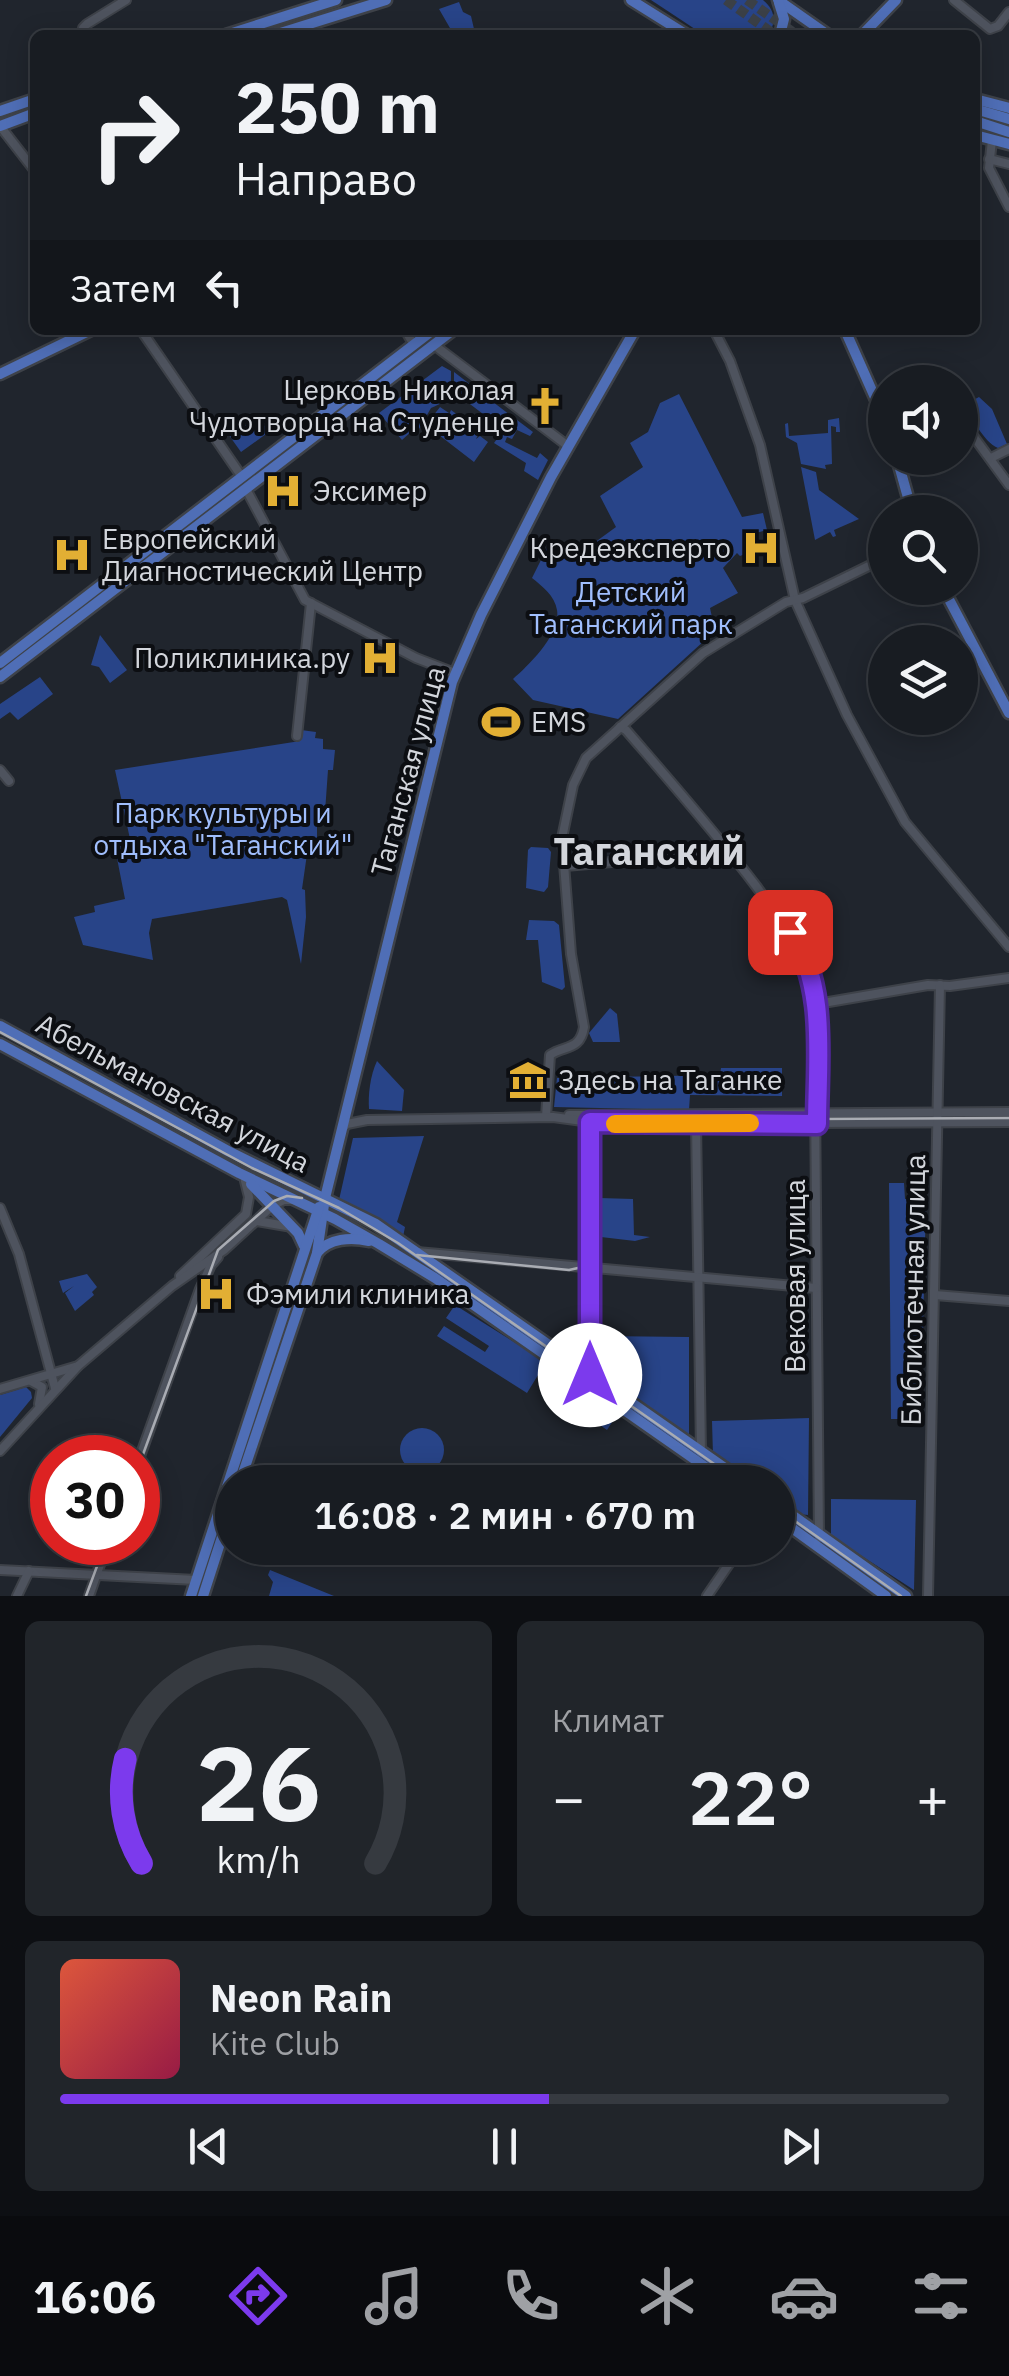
<!DOCTYPE html>
<html lang="ru">
<head>
<meta charset="utf-8">
<style>
	:root { --surface:#181c22; --page:#21252a; --text:#f1f3f6; --muted:#9fa1a5; --line:#363a40; --accent:#7c3aed }
	body { margin:0; font-family:"IBM Plex Sans",sans-serif; background:var(--page); color:var(--text); height:100vh; display:flex; flex-direction:column; font-size:38px; white-space:nowrap }
	* { box-sizing:border-box; margin:0 }
	p { font-size:32px; color:var(--muted) }
	.icon { flex:none; width:55px; height:55px; fill:none; stroke:currentColor; stroke-width:2; stroke-linecap:round; stroke-linejoin:round }
	.map { position:relative; height:1596px; overflow:hidden }
	.panel { display:flex; flex-direction:column; gap:25px; padding:25px; background:#0d0f13; flex:1 }
	.panel>* { flex:none }
	.top-card { position:absolute; left:30px; top:30px; width:950px; height:305px; border-radius:15px; box-shadow:0 5px 25px #0003,0 0 0 2px var(--line); background:#181c22; color:var(--text); overflow:hidden }
	.fabs { position:absolute; left:868px; top:365px; display:grid; gap:20px }
	.fabs a { display:grid; place-items:center; width:110px; height:110px; border-radius:50%; background:var(--surface); box-shadow:0 5px 25px #0003,0 0 0 2px var(--line); font-size:50px }
	.speed { position:absolute; left:30px; top:1435px; display:flex; gap:20px; font-size:50px; font-weight:700; text-align:center }
	.speed>* { display:grid; place-content:center; width:130px; height:130px; border-radius:50%; background:var(--surface); box-shadow:0 5px 25px #0003,0 0 0 2px var(--line); line-height:1 }
	.speed .limit { border:15px solid #d22; background:#fff; color:#111 }
	.pin { position:absolute; display:grid; place-items:center; width:85px; height:85px; color:#fff; margin:-42px; border-radius:20px; box-shadow:0 5px 15px #0006 }
	.me { position:absolute; width:110px; margin:-55px; rotate:0deg; stroke-linejoin:round; filter:drop-shadow(0 0 8px #0008) }
	.turn { display:flex; align-items:center; gap:35px; height:210px; padding:0 40px; font-size:45px }
	.turn .icon { width:130px; height:130px; stroke-width:2.5 }
	.turn b { display:block; font-size:70px; line-height:85px }
	.then { display:flex; align-items:center; height:95px; padding:0 40px; background:#0003; gap:20px; font-size:38px }
	.big { font-size:75px; font-weight:600; line-height:1.1 }
	.panel .card { flex:1; display:flex; flex-direction:column; justify-content:center; gap:15px; min-width:0; padding:0 35px; border-radius:15px; background:var(--page) }
	.panel .dial { align-items:center; gap:0 }
	.dial svg { height:260px; overflow:visible; fill:none; stroke:var(--line); stroke-width:7; stroke-linecap:round; text-anchor:middle }
	.dial text { fill:var(--text); stroke:none }
	.song { display:flex; align-items:center; gap:30px }
	.cover { width:120px; height:120px; border-radius:15px; background:linear-gradient(135deg,hsl(10 70% 55%),hsl(340 70% 35%)) }
	.played { height:10px; border-radius:5px; background:linear-gradient(90deg,var(--accent) 55%,var(--line) 55%) }
	.keys { display:flex; justify-content:space-around; direction:ltr }
	.heat { display:flex; justify-content:space-between; align-items:center; font-size:55px; direction:ltr }
	.panel .tiles { flex:1; display:grid; gap:25px; grid-template-columns:1fr 1fr }
	.card:last-child { grid-column:span 2 }
	.trip { position:absolute; left:215px; top:1465px; width:580px; height:100px; border-radius:50px; background:var(--surface); box-shadow:0 5px 25px #0003,0 0 0 2px var(--line); font-weight:600; line-height:100px; text-align:center }
	.menu { display:flex; height:160px; justify-content:space-around; align-items:center; background:#0a0b0e; color:var(--muted) }
	.menu .icon { width:70px; height:70px }
	.menu .on { color:var(--accent) }
	.menu b { font-size:45px; color:var(--text) }
	.map>svg:first-child { display:block }
</style>
</head>
<body>
<div class="map">
<svg width="1009" height="1596" viewBox="0 0 1009 1596">
	<rect width="100%" height="100%" fill="#20252d"/>
	<!-- green -->
	<g fill="#284488">
		<path d="M651,0H763C775,10 777,22 768,35H704Z"/>
		<path d="M459,2L463,12L471,16L474,29L454,35L439,9Z"/>
		<path d="M442,366L451,371C451,395 451,400 431,408L419,429L413,430L402,440L379,413Z"/>
		<path d="M454,372L510,415L498,432L499,426L454,392Z"/>
		<path d="M679,394L742,517L763,513L767,530L746,536L750,552L740,556L737,553L723,568L738,593L710,608L715,631L618,719L533,700L513,679C529,665 561,634 557,610C555,596 542,586 532,578L547,548L572,559L616,527L600,496L643,467L630,443L648,432L660,403Z"/>
		<path d="M979,397L992,409L1007,444L998,448C982,441 975,418 960,407Z"/>
		<path d="M440,407L449,413L448,417L451,410L466,421L454,415L478,435L476,439L480,436L488,442L474,462L426,425Z"/>
		<path d="M279,415L284,421L241,452L218,420L223,416L236,432L247,424L251,429L257,425L260,429Z"/>
		<path d="M513,417L533,432L530,436L517,430L512,439L507,437L505,442L537,458L540,453L548,460L538,480L524,471L526,463L494,443Z"/>
		<path d="M839,418L840,432H836V427L831,426L832,464L825,465L826,469L801,464L797,443L786,437L785,424L788,423L789,436L828,433V420Z"/>
		<path d="M801,467L816,472L819,490L859,519L834,530L836,536L833,537L830,532L815,540Z"/>
		<path d="M100,635L127,670L110,683L99,667L91,665Z"/>
		<path d="M40,677L53,694L18,720L10,712L0,719V704Z"/>
		<path d="M301,730L316,732L315,738L323,739V749L335,750L333,770H328L325,812H317V847H308L302,889L305,890L306,917L301,964L287,900L282,897L152,919L149,933L153,960L83,945L74,917L95,912L94,906L125,899L114,843L130,839L115,770L300,741Z"/>
		<path d="M531,847L548,848L551,852L548,887L544,892L526,888L528,850Z"/>
		<path d="M529,920L554,921L559,925L565,987L562,990L542,982L538,940H526Z"/>
		<path d="M610,1008L617,1014L620,1042H593L589,1033Z"/>
		<path d="M377,1061L404,1090L402,1111L369,1109C368,1095 370,1076 377,1061Z"/>
		<path d="M721,1068H782V1096L690,1095L689,1110L554,1107L557,1078L720,1075Z"/>
		<path d="M424,1136L397,1222L405,1227L403,1237L339,1200L353,1138Z"/>
		<path d="M889,1183H904L905,1199H926L921,1419H891Z"/>
		<path d="M599,1198L633,1199L634,1235L650,1237L635,1241L601,1237Z"/>
		<path d="M87,1274L97,1287L92,1292L94,1295L75,1311L65,1293L74,1286L63,1293L59,1281Z"/>
		<path d="M455,1305L546,1362L527,1393L437,1336L444,1326L485,1352L489,1346L446,1318Z"/>
		<path d="M600,1336L689,1337V1435L600,1372Z"/>
		<path d="M550,1365L618,1413L607,1430L539,1383Z"/>
		<path d="M26,1387L31,1392L32,1398L0,1437V1395Z"/>
		<path d="M809,1418L808,1515L798,1514L778,1499V1482H753L713,1455L712,1421Z"/>
		<circle cx="422" cy="1450" r="22"/>
		<path d="M831,1499L916,1500L914,1590L831,1536Z"/>
		<path d="M270,1570L334,1596H269L273,1582L268,1575Z"/>
	</g>
	<g fill="none" stroke-linecap="round" stroke-linejoin="round">
		<!-- major-tunnel -->
		<g stroke="#3b4047" stroke-width="10" stroke-dasharray="10 5" stroke-linecap="butt">
			<path d="M726,0L775,35"/>
			<path d="M747,0L797,35"/>
		</g>
		<!-- minor casing -->
		<g stroke="#3e4249" stroke-width="12">
			<g id="minor">
				<path d="M954,0L990,29L998,26L1009,12"/>
				<path d="M84,35L83,28L87,24L126,0"/>
				<path d="M0,126L35,171"/>
				<path d="M992,140L989,168L1009,207"/>
				<path d="M989,159L1009,164"/>
				<path d="M141,330L242,477"/>
				<path d="M405,330L414,345"/>
				<path d="M714,330L730,361L760,445L795,600L847,715L905,822L1009,947"/>
				<path d="M434,345L568,446"/>
				<path d="M960,418L1009,485"/>
				<path d="M991,458L1009,449"/>
				<path d="M246,489L305,600L416,658L455,673"/>
				<path d="M620,727L626,730C670,781 715,832 756,886C780,919 803,947 814,986L819,1538"/>
				<path d="M297,736L311,603"/>
				<path d="M0,770L9,781"/>
				<path d="M565,866L729,852"/>
				<path d="M817,1004L928,985L950,986L1009,978"/>
				<path d="M569,1115L1009,1112"/>
				<path d="M546,1117L550,1055C565,1045 580,1051 584,1027L571,954L562,838L573,785L586,758L703,653L786,602L803,598L885,558"/>
				<path d="M696,1122L701,1453"/>
				<path d="M342,1129L347,1124L367,1120L553,1117L605,1124L1009,1122"/>
				<path d="M0,1208L19,1254L55,1388"/>
				<path d="M257,1221L292,1227"/>
				<path d="M417,1252L816,1288"/>
				<path d="M180,1276L246,1214L249,1197L245,1181"/>
				<path d="M935,1295L1009,1301"/>
				<path d="M589,1377L590,1122"/>
				<path d="M31,1381L42,1387L39,1404"/>
				<path d="M0,1389L78,1366L172,1286L224,1250L272,1206L284,1200H293"/>
				<path d="M0,1451L78,1366"/>
				<path d="M138,1462L200,1289L211,1265L218,1257"/>
				<path d="M0,1570L196,1580"/>
				<path d="M17,1596L29,1571"/>
				<path d="M89,1596L108,1542"/>
				<path d="M707,1596L740,1548"/>
				<path d="M928,1596L940,985"/>
			</g>
		</g>
		<!-- major casing -->
		<g stroke="#3e4249" stroke-width="15">
			<g id="major">
				<path d="M631,0L687,35"/>
				<path d="M778,0L828,35"/>
				<path d="M779,3L784,19L780,35"/>
				<path d="M226,35L336,0"/>
				<path d="M274,35L386,0"/>
				<path d="M862,35L896,0"/>
				<path d="M975,99L1009,108"/>
				<path d="M975,109L1009,119"/>
				<path d="M0,111L35,99"/>
				<path d="M975,121L1009,132"/>
				<path d="M0,126L35,113"/>
				<path d="M975,135L1009,144"/>
				<path d="M845,330L885,420"/>
				<path d="M0,374L91,330"/>
				<path d="M897,458L912,512"/>
				<path d="M943,588L1009,713"/>
				<path d="M0,663L433,330"/>
				<path d="M0,677L453,330"/>
				<path d="M0,1026L228,1151L376,1224L745,1482"/>
				<path d="M0,1044L239,1173L335,1219L379,1244L435,1278L727,1482"/>
				<path d="M251,1184L298,1233L304,1246"/>
				<path d="M317,1253C329,1238 351,1237 369,1241"/>
				<path d="M240,1482L317,1253L325,1198L452,682L481,615L551,477L635,330"/>
				<path d="M778,1505L906,1596"/>
				<path d="M778,1518L886,1596"/>
				<path d="M191,1596L319,1207"/>
				<path d="M203,1596L232,1506"/>
			</g>
		</g>
		<!-- minor -->
		<use href="#minor" stroke="#4e535e" stroke-width="8"/>
		<!-- major -->
		<use href="#major" stroke="#4f6eb6" stroke-width="10"/>
		<!-- tram -->
		<g stroke="#a9acb3" stroke-width="2.5">
			<path d="M0,1032L252,1168L339,1208L398,1243L740,1482"/>
			<path d="M417,1255L569,1270L587,1266L594,1250L592,1134L599,1123L608,1120L1009,1118"/>
			<path d="M138,1468L218,1250L274,1201L287,1196L302,1198"/>
			<path d="M778,1509L901,1596"/>
			<path d="M86,1596L106,1542"/>
		</g>
	</g>
	<g fill="none" stroke-linecap="round" stroke-linejoin="round">
		<!-- route casing -->
		<g stroke="#51269a" stroke-width="25">
			<path id="route" d="M590,1375V1122L817,1124C817,1062 828,984 790,932"/>
		</g>
		<!-- route -->
		<use href="#route" stroke="#7c3aed" stroke-width="18"/>
		<!-- slow -->
		<path stroke="#f59e0b" stroke-width="18" d="M615,1124L750,1123"/>
	</g>
	<!-- icons -->
	<defs>
		<g id="church-bare" transform="scale(3)"><path d="M-1.2-6h2.4v3.5h3.3v2.4h-3.3V6h-2.4V-.1h-3.3v-2.4h3.3Z" fill="#e2af34" stroke="#0c0e12" stroke-width="2.5" paint-order="stroke"/></g>
		<g id="hospital-bare" transform="scale(3)"><path d="M-5-5h3v3.5h4V-5h3V5h-3V1.5h-4V5h-3Z" fill="#e2af34" stroke="#0c0e12" stroke-width="2.5" paint-order="stroke"/></g>
		<g id="stadium-bare" transform="scale(3)"><path d="M0-5a6.5 5 0 1 0 0 10a6.5 5 0 1 0 0-10ZM-3.5-1.8h7v3.6h-7Z" fill="#e2af34" stroke="#0c0e12" stroke-width="2.5" paint-order="stroke"/></g>
		<g id="museum-bare" transform="scale(3)"><path d="M0-6L6-3V-2H-6V-3ZM-5-1h2V3h-2ZM-1-1h2V3h-2ZM3-1h2V3H3ZM-6 4H6V6H-6Z" fill="#e2af34" stroke="#0c0e12" stroke-width="2.5" paint-order="stroke"/></g>
	</defs>
	<g fill-rule="evenodd">
		<use href="#church-bare" x="545" y="406"/>
		<use href="#hospital-bare" x="283" y="491"/>
		<use href="#hospital-bare" x="761" y="548"/>
		<use href="#hospital-bare" x="72" y="555"/>
		<use href="#hospital-bare" x="380" y="658"/>
		<use href="#stadium-bare" x="501" y="722"/>
		<use href="#museum-bare" x="528" y="1080"/>
		<use href="#hospital-bare" x="216" y="1294"/>
	</g>
	<g text-anchor="middle" stroke-width="8" stroke-linejoin="round" paint-order="stroke">
		<!-- poi labels -->
		<g font-size="28" fill="#d3d6dc" stroke="#0c0e12" text-anchor="start">
			<text x="515" y="400" text-anchor="end">Церковь Николая<tspan x="515" dy="32">Чудотворца на Студенце</tspan></text>
			<text x="313" y="501">Эксимер</text>
			<text x="102" y="549">Европейский<tspan x="102" dy="32">Диагностический Центр</tspan></text>
			<text x="731" y="558" text-anchor="end">Кредеэксперто</text>
			<text x="350" y="668" text-anchor="end">Поликлиника.ру</text>
			<text x="531" y="732">EMS</text>
			<text x="558" y="1090">Здесь на Таганке</text>
			<text x="246" y="1304">Фэмили клиника</text>
		</g>
		<!-- park labels -->
		<g font-size="28" fill="#a0befd" stroke="#0c0e12">
			<text x="631" y="602">Детский<tspan x="631" dy="32">Таганский парк</tspan></text>
			<text x="223" y="823">Парк культуры и<tspan x="223" dy="32">отдыха "Таганский"</tspan></text>
		</g>
		<!-- street labels -->
		<g font-size="28" fill="#d3d6dc" stroke="#0c0e12">
			<text transform="translate(408 771) rotate(-75)" y="10">Таганская улица</text>
			<text transform="translate(173 1093) rotate(28)" y="10">Абельмановская улица</text>
			<text transform="translate(795 1276) rotate(-90)" y="10">Вековая улица</text>
			<text transform="translate(913 1290) rotate(-89)" y="10">Библиотечная улица</text>
		</g>
		<!-- district labels -->
		<g font-size="38" font-weight="bold" fill="#d3d6dc" stroke="#0c0e12">
			<text x="649" y="865">Таганский</text>
		</g>
	</g>
</svg>
<div class="fabs">
<a><svg class="icon" aria-label="sound" viewBox="0 0 24 24"><path d="M4 9h4l5-4v14l-5-4H4zM17 9q2 3 0 6"/></svg></a>
<a><svg class="icon" aria-label="search" viewBox="0 0 24 24"><circle cx="10" cy="10" r="6"/><path d="M15 15l6 6"/></svg></a>
<a><svg class="icon" aria-label="layers" viewBox="0 0 24 24"><path d="M12 4l9 5-9 5-9-5zM3 14l9 5 9-5"/></svg></a>
</div>
<div class="speed"><div class="limit">30</div></div>
<div class="pin" style="left:790px;top:932px;background:#d93025"><svg class="icon" aria-label="arrive" viewBox="0 0 24 24"><path d="M6 21V4h12l-3 4 3 4H6"/></svg></div>
<svg class="me" style="left:590px;top:1375px" viewBox="-20 -20 40 40"><circle r="19" fill="#fff"/><path d="M0-13L10 11 0 6-10 11z" fill="#7c3aed"/></svg>
<div class="trip">16:08 · 2 мин · 670 m</div>
<div class="top-card">
<div class="turn"><svg class="icon" aria-label="right" viewBox="0 0 24 24"><path d="M7 20v-9h11M14 6l5 5-5 5"/></svg><div><b>250 m</b>Направо</div></div>
<div class="then">Затем<svg class="icon" aria-label="left" viewBox="0 0 24 24"><path d="M17 20v-9H6M10 6l-5 5 5 5"/></svg></div>
</div>
</div>
<section class="panel">
<div class="tiles">
<div class="card dial"><svg viewBox="0 0 100 80">
<path d="M14 69A42 42 0 1 1 86 69"/>
<path d="M14 69A42 42 0 0 1 9 37" stroke="#7c3aed"/>
<text x="50" y="56" font-size="32" font-weight="700">26</text>
<text x="50" y="72" font-size="11">km/h</text>
</svg></div>
<div class="card"><p>Климат</p>
<div class="heat"><a>−</a><b class="big">22°</b><a>+</a></div>
</div>
<div class="card">
<div class="song"><i class="cover"></i><div><b>Neon Rain</b><p>Kite Club</p></div></div>
<div class="played"></div>
<div class="keys"><svg class="icon" aria-label="previous" viewBox="0 0 24 24"><path d="M18 5L8 12l10 7zM5 5v14"/></svg><svg class="icon" aria-label="pause" viewBox="0 0 24 24"><path d="M8 5v14M16 5v14"/></svg><svg class="icon" aria-label="next" viewBox="0 0 24 24"><path d="M6 5l10 7-10 7zM19 5v14"/></svg></div>
</div>
</div>
</section>
<nav class="menu">
<b>16:06</b>
<svg class="icon on" aria-label="directions" viewBox="0 0 24 24"><path d="M12 3l9 9-9 9-9-9zM9 14v-3h6M13 9l2 2-2 2"/></svg>
<svg class="icon" aria-label="music" viewBox="0 0 24 24"><path d="M9 18V5l10-2v13"/><circle cx="6" cy="18" r="3"/><circle cx="16" cy="16" r="3"/></svg>
<svg class="icon" aria-label="phone" viewBox="0 0 24 24"><path d="M5 4h4l2 5-3 2q2 4 5 5l2-3 5 2v4C11 20 4 13 5 4z"/></svg>
<svg class="icon" aria-label="climate" viewBox="0 0 24 24"><path d="M12 3v18M4 7l16 10M4 17L20 7"/></svg>
<svg class="icon" aria-label="car" viewBox="0 0 24 24"><path d="M5 17H2v-5l4-1 3-4h7l3 4 3 1v5h-3M9 17h6M6 11h13"/><circle cx="7" cy="17" r="2"/><circle cx="17" cy="17" r="2"/></svg>
<svg class="icon" aria-label="filters" viewBox="0 0 24 24"><path d="M4 7h16M4 17h16"/><circle cx="9" cy="7" r="2"/><circle cx="15" cy="17" r="2"/></svg>
</nav>
</body>
</html>
